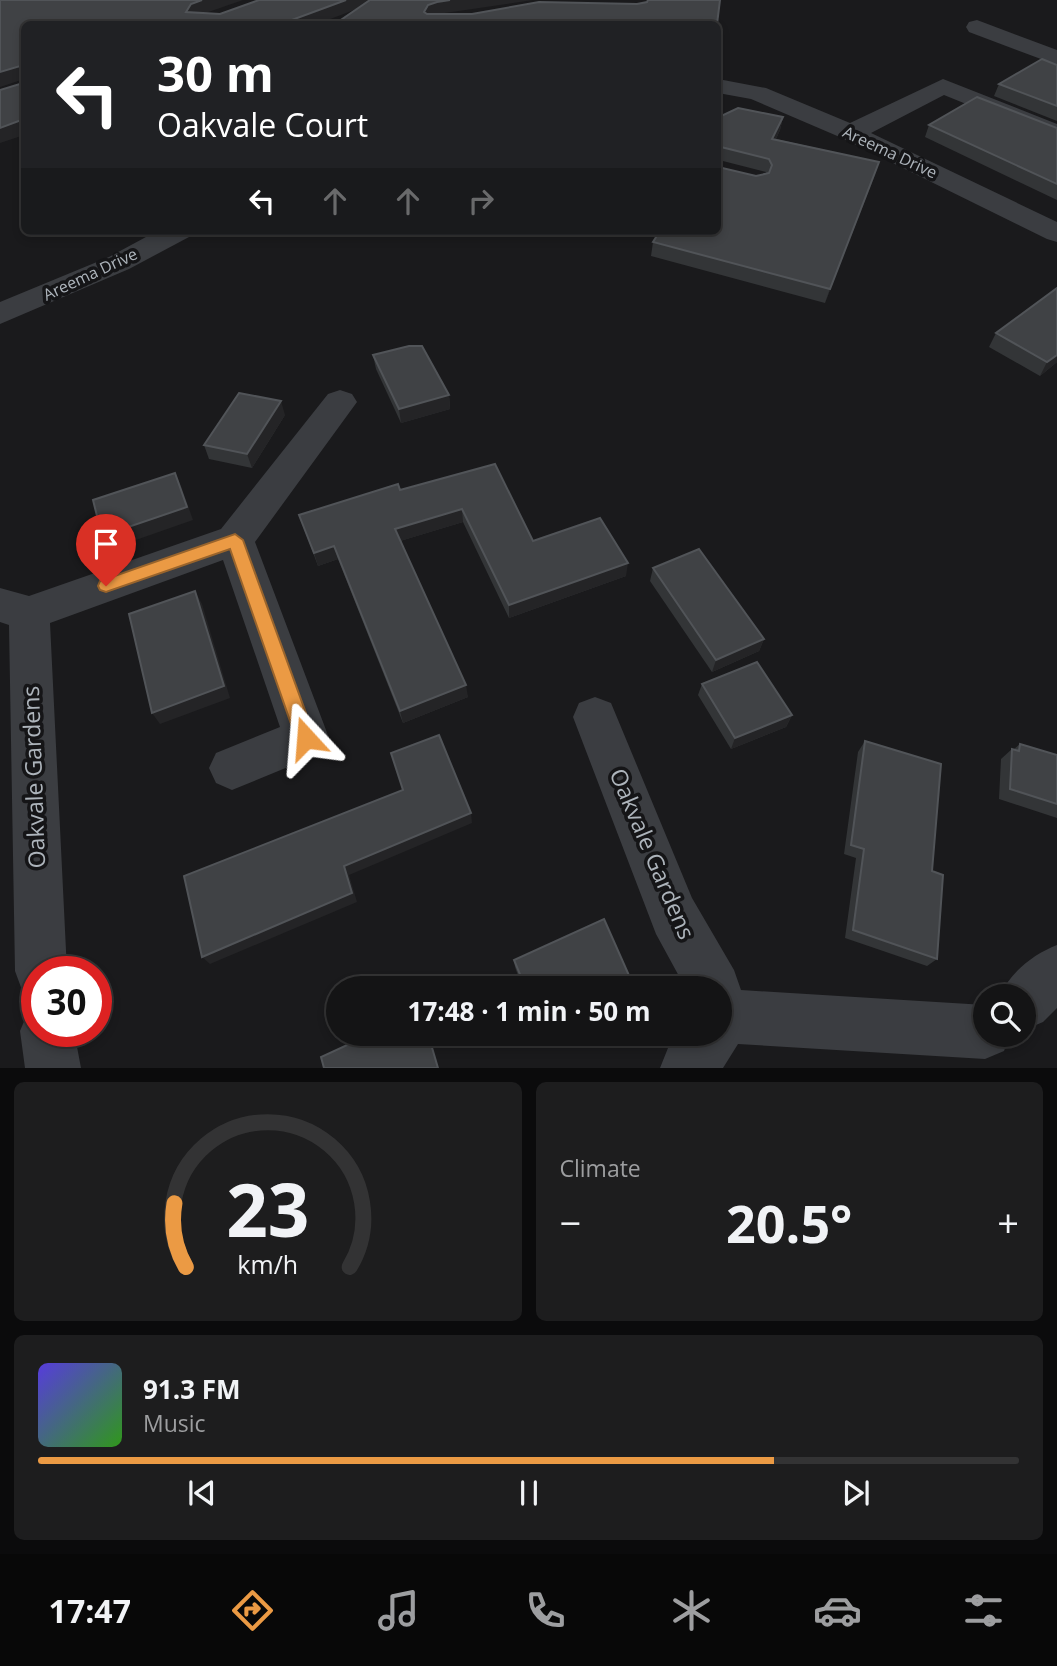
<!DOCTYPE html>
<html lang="en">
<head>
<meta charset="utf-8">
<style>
	:root { --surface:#141415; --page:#1d1d1e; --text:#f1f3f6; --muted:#9d9ea0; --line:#333334; --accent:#eb9a44 }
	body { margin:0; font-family:"Open Sans",sans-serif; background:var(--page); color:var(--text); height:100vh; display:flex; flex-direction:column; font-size:26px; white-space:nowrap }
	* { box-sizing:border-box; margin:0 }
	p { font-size:23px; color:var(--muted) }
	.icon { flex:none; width:38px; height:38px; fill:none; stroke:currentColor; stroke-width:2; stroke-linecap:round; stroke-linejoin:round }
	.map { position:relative; height:1068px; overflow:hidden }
	.panel { display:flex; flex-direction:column; gap:14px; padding:14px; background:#0b0b0c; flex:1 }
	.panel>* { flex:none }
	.top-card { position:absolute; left:21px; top:21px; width:700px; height:214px; border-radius:10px; box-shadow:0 4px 10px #0003,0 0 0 2px var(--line); background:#202124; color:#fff; overflow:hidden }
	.fabs { position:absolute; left:973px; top:984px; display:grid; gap:14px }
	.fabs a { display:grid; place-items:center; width:63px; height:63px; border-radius:50%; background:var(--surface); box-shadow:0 4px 10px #0003,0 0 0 2px var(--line); font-size:35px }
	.speed { position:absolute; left:21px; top:956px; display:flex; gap:14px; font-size:35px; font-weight:700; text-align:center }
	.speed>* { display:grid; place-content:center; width:91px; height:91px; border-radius:50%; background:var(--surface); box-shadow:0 4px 10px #0003,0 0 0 2px var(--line); line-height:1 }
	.speed .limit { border:10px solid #d22; background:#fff; color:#111 }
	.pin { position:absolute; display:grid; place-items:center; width:60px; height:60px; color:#fff; margin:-72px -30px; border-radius:50% 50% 50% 0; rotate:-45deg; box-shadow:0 0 7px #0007 }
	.pin .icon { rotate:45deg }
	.me { position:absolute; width:77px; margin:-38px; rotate:341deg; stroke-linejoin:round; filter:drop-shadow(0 0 5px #0008) }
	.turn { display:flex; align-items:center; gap:24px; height:147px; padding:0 21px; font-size:32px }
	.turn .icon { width:91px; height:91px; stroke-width:2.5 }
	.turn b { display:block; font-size:49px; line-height:60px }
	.lanes { display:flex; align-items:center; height:66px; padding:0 21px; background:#0003; justify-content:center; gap:35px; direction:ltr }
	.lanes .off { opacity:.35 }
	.big { font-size:52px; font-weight:700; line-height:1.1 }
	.panel .card { flex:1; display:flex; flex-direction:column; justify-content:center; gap:10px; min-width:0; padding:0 24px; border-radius:10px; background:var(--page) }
	.panel .dial { align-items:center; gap:0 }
	.dial svg { height:182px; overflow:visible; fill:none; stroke:var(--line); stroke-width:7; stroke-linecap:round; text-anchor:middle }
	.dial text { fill:var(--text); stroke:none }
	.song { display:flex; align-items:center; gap:21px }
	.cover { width:84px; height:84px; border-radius:10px; background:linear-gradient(135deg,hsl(250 70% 55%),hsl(110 70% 35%)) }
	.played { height:7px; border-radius:4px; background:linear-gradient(90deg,var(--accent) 75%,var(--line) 75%) }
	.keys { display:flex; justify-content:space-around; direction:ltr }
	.heat { display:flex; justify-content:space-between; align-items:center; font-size:38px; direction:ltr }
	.panel .tiles { flex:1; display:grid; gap:14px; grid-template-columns:1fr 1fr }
	.card:last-child { grid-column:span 2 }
	.trip { position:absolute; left:326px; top:976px; width:406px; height:70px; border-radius:35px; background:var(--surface); box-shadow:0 4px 10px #0003,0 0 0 2px var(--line); font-weight:700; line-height:70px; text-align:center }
	.tabs { display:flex; height:112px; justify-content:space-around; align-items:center; background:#080808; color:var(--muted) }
	.tabs .icon { width:49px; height:49px }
	.tabs .current { color:var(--accent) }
	.tabs b { font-size:32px; color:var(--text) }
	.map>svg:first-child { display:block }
</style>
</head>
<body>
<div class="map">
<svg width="1057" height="1068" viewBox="0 0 1057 1068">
	<rect width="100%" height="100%" fill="#1a1a1c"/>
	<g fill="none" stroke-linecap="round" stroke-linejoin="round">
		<!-- minor -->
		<g fill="#3b3d41" fill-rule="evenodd">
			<path d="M977,20L1057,50V65L969,32L966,27L969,22Z"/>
			<path d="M718,79L766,88L850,123L943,79L1057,124V141L944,95L871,133L1057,222V242L1047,239L842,138L751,99L718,93Z"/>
			<path d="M157,231H193L189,237L129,269L0,324V302L109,257Z"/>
			<path d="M340,390L352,394L357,402L255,542L329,738L322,753L232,790L216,783L209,768L216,753L280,727L223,560L50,623L67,971H37V996L22,990L15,971L9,625L0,622V588L29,596L221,529L328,394Z"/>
			<path d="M595,697L611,703L692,898L734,970L741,990L985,1005V1034H1011L1004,1051L985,1059L738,1044L723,1068H660L668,1048L680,1034H719V989H686L656,934L573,717L579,703Z"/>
			<path d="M1057,945V1008L1043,1022L1024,1030V996H1000C1010,972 1034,954 1057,945Z"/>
			<path d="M37,1008V1031H74L81,1068H25L20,1031L28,1012Z"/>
		</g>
	</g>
	<!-- wall -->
	<g fill="#333537" fill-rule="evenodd">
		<path d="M1057,65V121L994,96L999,84Z"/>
		<path d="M738,108L783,117L780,130L776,139L879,162L825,303L651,256L653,242L660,231H718V119L719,117ZM719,160L766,172L767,174L756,176L718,167Z"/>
		<path d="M929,125L1057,128V200L925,137Z"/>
		<path d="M996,333L1057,362L1040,376L989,347Z"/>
		<path d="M373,355L449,395L450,409L401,423L376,369Z"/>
		<path d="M285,415L252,468L209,459L204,445Z"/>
		<path d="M495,464L533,541L626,576L509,618L463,522L400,541L468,697L403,723L338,559L318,566L299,515L400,490Z"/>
		<path d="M653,568L764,639L759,651L712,672L650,581Z"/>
		<path d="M702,684L792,715L786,727L731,749L698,695Z"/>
		<path d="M865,741L932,871L937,959L927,966L845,938L856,858L844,854L858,752Z"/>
		<path d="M1020,744L1057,755V818L999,799L1001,759L1012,749H1014Z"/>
		<path d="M514,960L635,989H523L515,967Z"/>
		<path d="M541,1034H575L546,1048Z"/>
	</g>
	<!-- shaded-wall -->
	<g fill="#242426">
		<path d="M202,0H243L194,17L186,12L191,4Z"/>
		<path d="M346,0H370V4L317,24H281Z"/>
		<path d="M450,0H533L438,14L429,18L424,12L428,5L437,2Z"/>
		<path d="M20,66L24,79L0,87V72Z"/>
		<path d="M783,117L780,130L770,152L772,139Z"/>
		<path d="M24,119V135L0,143V128Z"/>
		<path d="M879,162L875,175L825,303L830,289Z"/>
		<path d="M1057,355V362L1040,376L1047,362Z"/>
		<path d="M449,395L450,409L401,423L399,409Z"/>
		<path d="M281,401L285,415L252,468L247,454Z"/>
		<path d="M175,473L181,486L193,520L110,549L102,536Z"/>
		<path d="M462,509L463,522L397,542L395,529Z"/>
		<path d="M334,546L338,559L318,566L314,553Z"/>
		<path d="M628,563L626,576L509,618V605Z"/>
		<path d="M195,591L202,604L230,698L160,724L152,713Z"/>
		<path d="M764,639L759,651L712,672L716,660Z"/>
		<path d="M466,685L468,697L403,723L400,711Z"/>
		<path d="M792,715L786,727L731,749L735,738Z"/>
		<path d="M471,813L472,823L349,875L357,902L210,964L202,957L344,866Z"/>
		<path d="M563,1034H575L546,1048V1042Z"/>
	</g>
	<!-- building -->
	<g fill="#404245" stroke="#515458" stroke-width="2" fill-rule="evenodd">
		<path d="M0,0H202L191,4L186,12L220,14L259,0H346L281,24H24V119L0,128V90L20,84V66L0,72Z"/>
		<path d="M370,0H450L437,2L428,5L424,12L427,14H472L539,2L637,4L647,2L648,0H720L717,24H335Z"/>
		<path d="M1042,59L1057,65V106L999,84Z"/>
		<path d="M977,97L1057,128V184L929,125Z"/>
		<path d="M738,108L783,117L772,139L879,162L830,289L653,242L660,231H718V119L719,117ZM721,147L769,159L772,165L769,173L756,176L718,167V150Z"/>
		<path d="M1057,288V355L1047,362L996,333Z"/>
		<path d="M409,346H422L449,395L399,409L373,355Z"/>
		<path d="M239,393L281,401L247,454L204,445Z"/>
		<path d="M495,464L533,541L600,518L628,563L509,605L462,509L395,529L466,685L400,711L334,546L314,553L299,515L398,484L400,490Z"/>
		<path d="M175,473L187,507L102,536L93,500Z"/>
		<path d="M699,549L764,639L716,660L653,568Z"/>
		<path d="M195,591L224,686L152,713L129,614Z"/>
		<path d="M757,662L792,715L735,738L702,684Z"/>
		<path d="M439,735L471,813L344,866L352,893L202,957L184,876L403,790L391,753Z"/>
		<path d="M865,741L941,764L932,871L943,875L937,959L853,930L864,849L851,845Z"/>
		<path d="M1020,744L1057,755V804L1010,789L1012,749L1019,751Z"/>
		<path d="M604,919L635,989H526L514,960Z"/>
		<path d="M371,1034H428L438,1068H324L321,1057Z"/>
		<path d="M543,1034H563L546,1042Z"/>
	</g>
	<!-- route -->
	<path fill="#eb9a44" stroke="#99642c" stroke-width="2" d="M235,534L243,540L315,738L312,744L306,747L299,744L296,738L230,549L106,592L100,590L98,586L100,581Z"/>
	<g text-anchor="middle" stroke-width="7" stroke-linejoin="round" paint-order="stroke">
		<!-- far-street labels -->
		<g font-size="16" fill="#adb4bb" stroke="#151517">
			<text transform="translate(890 152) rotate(25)" y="6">Areema Drive</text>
			<text transform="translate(90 274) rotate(-25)" y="6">Areema Drive</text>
		</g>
		<!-- near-street labels -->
		<g font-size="23" fill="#adb4bb" stroke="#151517">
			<text transform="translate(34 777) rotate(-92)" y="8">Oakvale Gardens</text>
			<text transform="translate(652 854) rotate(67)" y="8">Oakvale Gardens</text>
		</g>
	</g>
</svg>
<div class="fabs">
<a><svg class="icon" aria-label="search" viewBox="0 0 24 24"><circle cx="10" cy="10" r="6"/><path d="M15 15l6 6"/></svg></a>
</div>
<div class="speed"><div class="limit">30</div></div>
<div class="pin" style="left:106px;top:586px;background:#d93025"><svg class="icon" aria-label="arrive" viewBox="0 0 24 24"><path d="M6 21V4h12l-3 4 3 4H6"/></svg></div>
<svg class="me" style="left:306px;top:738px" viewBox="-20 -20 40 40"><path d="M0-17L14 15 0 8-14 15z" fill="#eb9a44" stroke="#fff" stroke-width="4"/></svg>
<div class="trip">17:48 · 1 min · 50 m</div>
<div class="top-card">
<div class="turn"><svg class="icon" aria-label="left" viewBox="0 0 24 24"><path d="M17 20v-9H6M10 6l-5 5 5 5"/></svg><div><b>30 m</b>Oakvale Court</div></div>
<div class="lanes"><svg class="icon" aria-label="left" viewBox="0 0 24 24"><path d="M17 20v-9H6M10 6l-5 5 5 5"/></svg><svg class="icon off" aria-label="ahead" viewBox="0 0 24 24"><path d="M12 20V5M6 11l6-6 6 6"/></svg><svg class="icon off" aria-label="ahead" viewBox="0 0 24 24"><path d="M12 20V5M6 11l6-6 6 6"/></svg><svg class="icon off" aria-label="right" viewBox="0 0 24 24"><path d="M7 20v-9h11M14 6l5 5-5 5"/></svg></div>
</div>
</div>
<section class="panel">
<div class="tiles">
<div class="card dial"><svg viewBox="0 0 100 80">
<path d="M14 69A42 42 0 1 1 86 69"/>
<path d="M14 69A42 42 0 0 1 9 41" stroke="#eb9a44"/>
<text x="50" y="56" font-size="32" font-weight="700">23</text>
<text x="50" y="72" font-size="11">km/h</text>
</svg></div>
<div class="card"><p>Climate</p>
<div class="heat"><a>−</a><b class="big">20.5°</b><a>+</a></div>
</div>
<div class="card">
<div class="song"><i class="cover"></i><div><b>91.3 FM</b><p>Music</p></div></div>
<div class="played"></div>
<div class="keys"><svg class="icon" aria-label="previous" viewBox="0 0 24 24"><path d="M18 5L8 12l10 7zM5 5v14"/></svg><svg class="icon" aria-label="pause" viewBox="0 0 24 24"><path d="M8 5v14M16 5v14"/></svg><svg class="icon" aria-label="next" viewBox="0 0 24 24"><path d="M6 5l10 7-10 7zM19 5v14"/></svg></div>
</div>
</div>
</section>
<nav class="tabs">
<b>17:47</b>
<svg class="icon current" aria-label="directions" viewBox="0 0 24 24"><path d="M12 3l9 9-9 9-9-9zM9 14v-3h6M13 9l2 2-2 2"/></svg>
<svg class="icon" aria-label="music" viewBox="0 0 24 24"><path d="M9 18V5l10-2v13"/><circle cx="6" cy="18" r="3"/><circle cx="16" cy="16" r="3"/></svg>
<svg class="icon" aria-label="phone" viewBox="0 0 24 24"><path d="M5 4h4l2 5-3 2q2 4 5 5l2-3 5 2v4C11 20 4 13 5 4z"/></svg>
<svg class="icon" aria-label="climate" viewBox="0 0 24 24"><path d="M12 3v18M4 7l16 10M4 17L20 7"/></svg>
<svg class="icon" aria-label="car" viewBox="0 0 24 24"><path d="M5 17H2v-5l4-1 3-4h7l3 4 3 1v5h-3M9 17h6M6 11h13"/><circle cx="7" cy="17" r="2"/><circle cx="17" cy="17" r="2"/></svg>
<svg class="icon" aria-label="filters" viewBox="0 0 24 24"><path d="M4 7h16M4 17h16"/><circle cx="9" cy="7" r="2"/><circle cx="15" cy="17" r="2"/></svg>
</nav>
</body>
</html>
